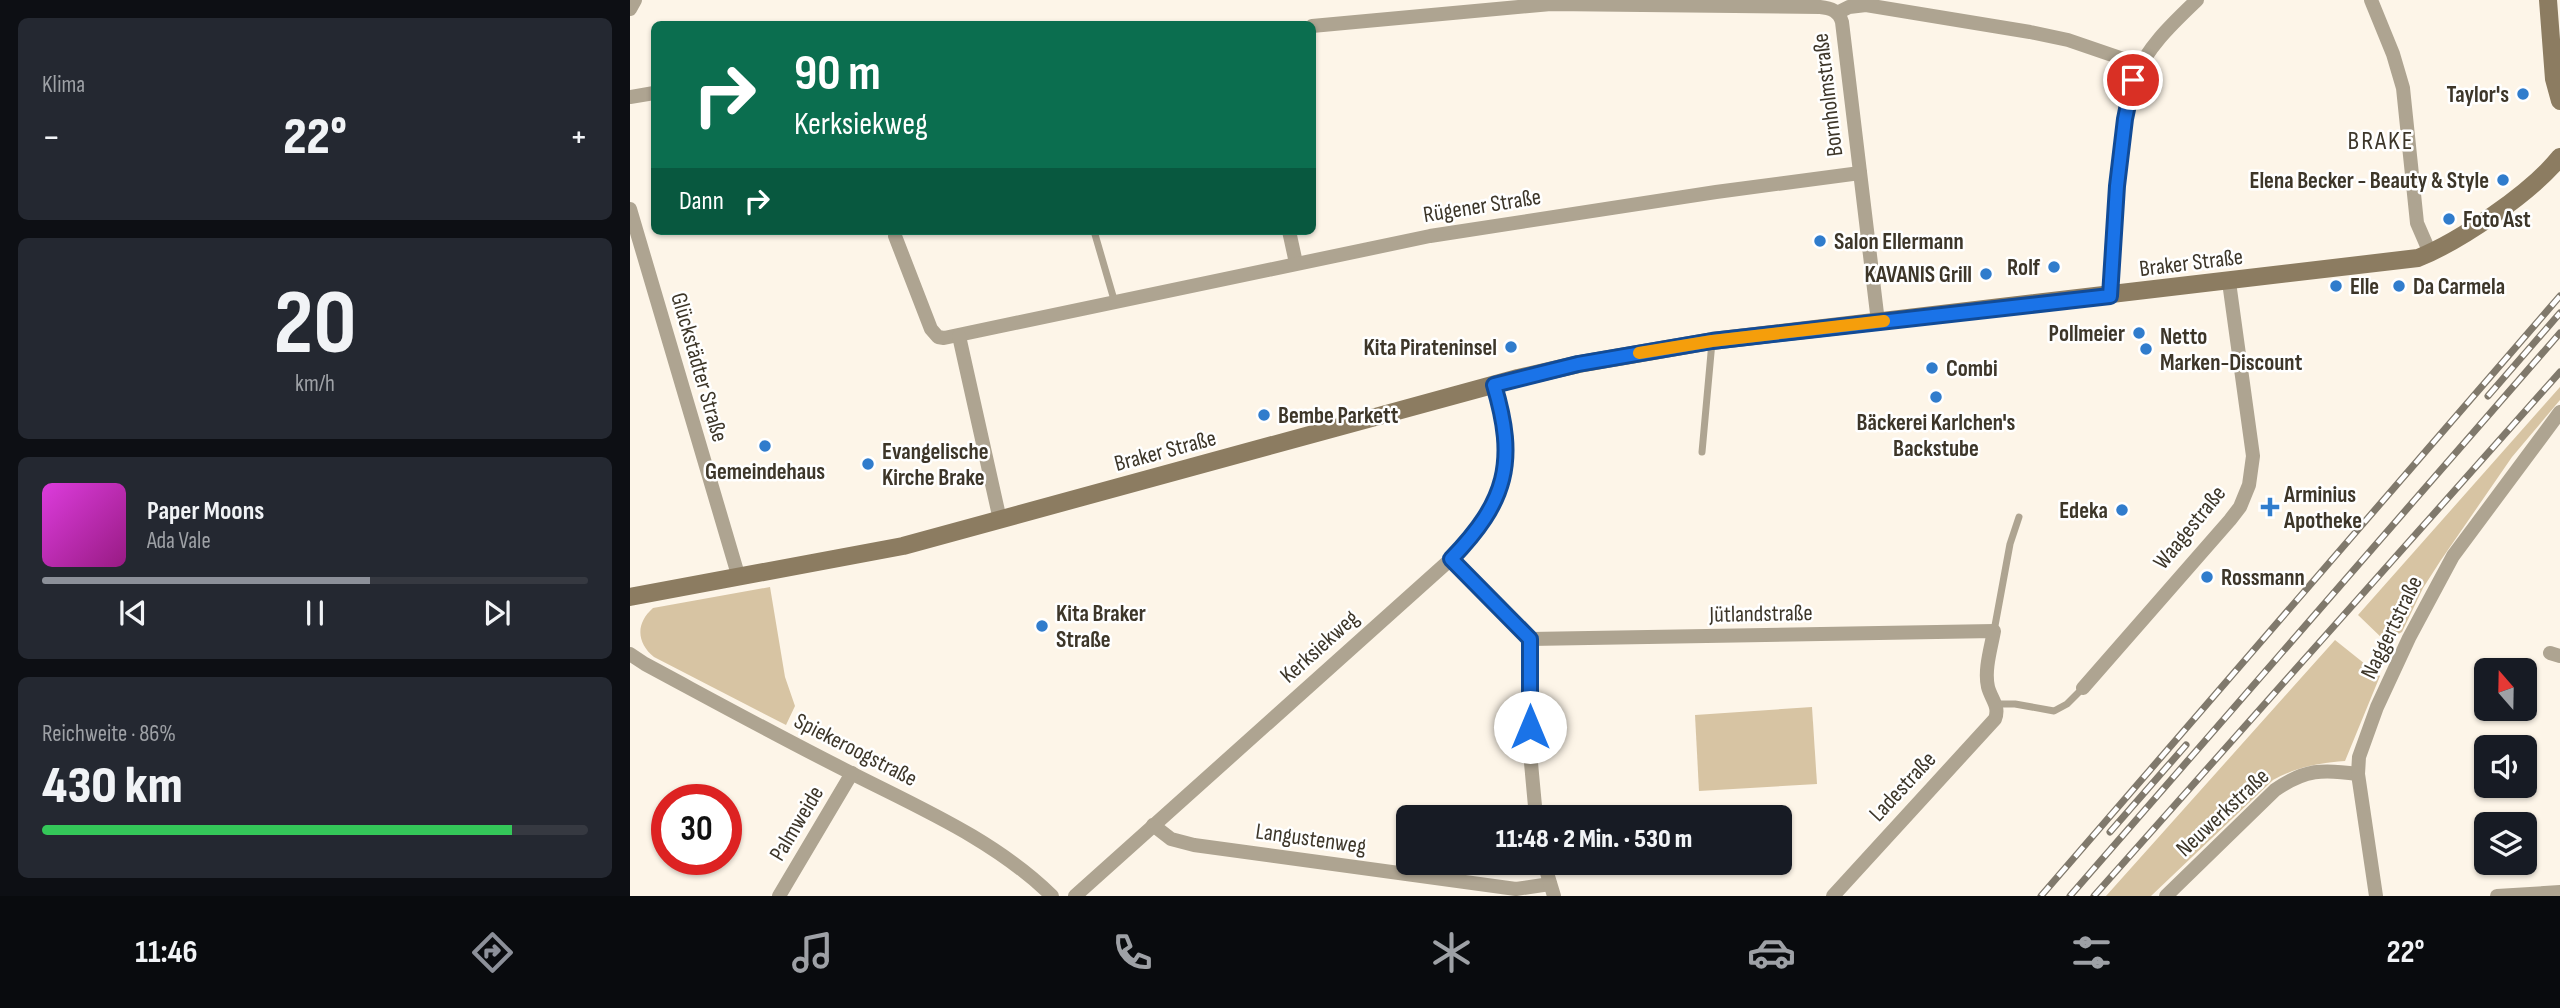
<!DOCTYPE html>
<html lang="de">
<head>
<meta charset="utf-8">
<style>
	:root { --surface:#171b24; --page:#242831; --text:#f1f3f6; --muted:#9ea1a6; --line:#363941; --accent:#8c9099 }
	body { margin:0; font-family:"Sofia Sans Condensed",sans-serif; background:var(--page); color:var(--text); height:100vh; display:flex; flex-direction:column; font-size:26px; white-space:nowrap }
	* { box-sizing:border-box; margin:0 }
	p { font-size:23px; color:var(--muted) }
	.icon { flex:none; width:38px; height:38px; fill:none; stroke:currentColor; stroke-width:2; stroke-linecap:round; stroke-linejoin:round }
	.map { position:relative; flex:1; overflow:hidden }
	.side { display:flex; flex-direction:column; gap:18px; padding:18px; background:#0d0f14; width:630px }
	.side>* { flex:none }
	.banner { position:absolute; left:21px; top:21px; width:665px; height:214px; border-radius:10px; box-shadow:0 2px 5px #0004; background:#0b6e4f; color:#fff; overflow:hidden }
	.needle { width:46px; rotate:340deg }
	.tools { position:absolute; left:1844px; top:658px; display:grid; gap:14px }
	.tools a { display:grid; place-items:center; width:63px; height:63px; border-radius:10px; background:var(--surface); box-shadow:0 2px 5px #0004; font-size:35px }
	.speed { position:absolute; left:21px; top:784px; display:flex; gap:14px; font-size:35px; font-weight:700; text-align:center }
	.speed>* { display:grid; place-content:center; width:91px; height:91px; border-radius:50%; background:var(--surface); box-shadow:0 2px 5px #0004; line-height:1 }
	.speed .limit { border:10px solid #d22; background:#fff; color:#111 }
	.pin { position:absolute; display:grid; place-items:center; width:60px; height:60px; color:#fff; margin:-30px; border:4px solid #fff; border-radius:50%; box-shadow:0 2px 7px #0007 }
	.me { position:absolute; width:77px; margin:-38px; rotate:0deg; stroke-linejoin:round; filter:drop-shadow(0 0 5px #0008) }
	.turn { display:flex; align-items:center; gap:24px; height:147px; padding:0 28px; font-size:32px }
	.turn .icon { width:91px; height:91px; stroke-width:2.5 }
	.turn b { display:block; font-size:49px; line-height:60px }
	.then { display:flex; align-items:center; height:66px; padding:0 28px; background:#0003; gap:14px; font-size:26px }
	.big { font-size:52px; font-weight:800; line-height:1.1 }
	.side .tile { flex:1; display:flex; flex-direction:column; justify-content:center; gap:10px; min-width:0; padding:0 24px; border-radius:10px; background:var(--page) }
	.side .dial { align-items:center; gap:0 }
	.dial b { font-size:91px; line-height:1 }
	.song { display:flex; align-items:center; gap:21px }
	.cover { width:84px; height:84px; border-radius:10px; background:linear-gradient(135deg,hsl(300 70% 55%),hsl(310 70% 35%)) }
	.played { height:7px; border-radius:4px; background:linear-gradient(90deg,var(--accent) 60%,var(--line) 60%) }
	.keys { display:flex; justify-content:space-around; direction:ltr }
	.heat { display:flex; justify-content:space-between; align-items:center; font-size:38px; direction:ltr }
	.charge { height:10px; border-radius:5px; background:linear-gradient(90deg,#34c759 86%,var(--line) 0) }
	.trip { position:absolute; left:766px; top:805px; width:396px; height:70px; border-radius:10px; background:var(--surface); box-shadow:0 2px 5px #0004; font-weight:800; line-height:70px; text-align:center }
	.menu { display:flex; height:112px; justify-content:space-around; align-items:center; background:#090b0e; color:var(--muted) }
	.menu .icon { width:49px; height:49px }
	.menu .on { color:var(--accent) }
	.menu b { font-size:32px; color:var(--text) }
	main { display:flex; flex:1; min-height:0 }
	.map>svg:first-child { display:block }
</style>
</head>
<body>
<main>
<section class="side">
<div class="tile"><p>Klima</p>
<div class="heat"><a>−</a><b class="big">22°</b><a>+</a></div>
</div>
<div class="tile dial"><b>20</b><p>km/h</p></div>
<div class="tile">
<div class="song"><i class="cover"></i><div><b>Paper Moons</b><p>Ada Vale</p></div></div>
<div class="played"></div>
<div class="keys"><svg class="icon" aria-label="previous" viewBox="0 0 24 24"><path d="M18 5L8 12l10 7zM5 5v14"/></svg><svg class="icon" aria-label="pause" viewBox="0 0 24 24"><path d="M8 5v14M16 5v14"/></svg><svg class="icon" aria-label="next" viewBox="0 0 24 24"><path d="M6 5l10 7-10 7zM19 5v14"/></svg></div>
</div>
<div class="tile"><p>Reichweite · 86%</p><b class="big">430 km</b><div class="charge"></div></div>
</section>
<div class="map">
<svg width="1930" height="896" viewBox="0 0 1930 896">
	<rect width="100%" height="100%" fill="#fdf5e8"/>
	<!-- green -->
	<g fill="#d7c4a3">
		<path d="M1930,387V400L1882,457L1811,560L1793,588L1772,632L1755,641L1728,615Z"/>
		<path d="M140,587L155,677L165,706L156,725L24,657C7,643 5,624 23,608Z"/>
		<path d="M1705,640L1750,676L1715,761C1688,763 1667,767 1643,780L1521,896H1476Z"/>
		<path d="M1182,707L1187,784L1069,791L1065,715Z"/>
	</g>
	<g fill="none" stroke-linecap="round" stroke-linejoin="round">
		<!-- lane -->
		<g stroke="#aea491" stroke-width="7">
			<path d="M464,231L485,303"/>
			<path d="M1072,452L1082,342"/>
			<path d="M1364,631L1380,544L1389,517"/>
			<path d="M1366,704H1385L1424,711L1437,704L1453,688"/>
		</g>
		<!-- street -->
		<g stroke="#aea491" stroke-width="14">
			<path d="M1741,0L1763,54L1773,88L1787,223L1800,253"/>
			<path d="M0,9L5,0"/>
			<path d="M1207,13L1219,7L1236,5L1400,32L1438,40L1511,65"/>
			<path d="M682,26L921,4L1190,7C1201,8 1209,11 1212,22L1248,322"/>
			<path d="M0,97L24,93"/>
			<path d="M0,209L109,578"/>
			<path d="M659,231L666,263"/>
			<path d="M265,236L301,329L308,337L314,338L800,236L1086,192L1230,173"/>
			<path d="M1480,296C1480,248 1485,200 1491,152C1494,128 1494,101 1504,79C1517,47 1543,23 1567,0"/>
			<path d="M329,336L370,520"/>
			<path d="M821,559L900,639V752L906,817"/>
			<path d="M900,639L1364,631C1361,648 1354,670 1358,687C1361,699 1370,706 1365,719L1203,896"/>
			<path d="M1920,653L1930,656"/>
			<path d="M0,654L15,664C84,701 153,739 223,774C292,809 366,841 422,896"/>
			<path d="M1453,688L1600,520L1610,507L1619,485L1623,456L1599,282"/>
			<path d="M523,825L541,839L564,845L886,889L920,884"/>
			<path d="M914,863L924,896"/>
			<path d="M149,896L222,773"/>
			<path d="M445,896L821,559C877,501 887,462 864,385"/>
			<path d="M1536,896L1645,790C1675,769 1693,769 1728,774"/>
			<path d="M1746,896L1728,774L1729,757L1747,707L1779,638L1823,556L1930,412"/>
			<path d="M1867,896L1930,892"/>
		</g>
		<!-- secondary -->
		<g stroke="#8c7c61" stroke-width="18">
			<path d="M1918,0L1924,79L1930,101"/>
			<path d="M0,597L273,546L888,378L949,364L1082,341L1788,258C1830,241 1901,193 1930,157"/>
		</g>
		<!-- rail casing -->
		<g stroke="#80796c" stroke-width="7">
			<g id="rail">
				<path d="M1858,396L1930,313"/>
				<path d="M1480,832L1556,745"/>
				<path d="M1411,896L1930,296"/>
				<path d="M1440,896L1930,333"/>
				<path d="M1464,896L1930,372"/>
			</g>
		</g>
		<!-- rail -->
		<use href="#rail" stroke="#fff" stroke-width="4.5" stroke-dasharray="13" stroke-linecap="butt"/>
	</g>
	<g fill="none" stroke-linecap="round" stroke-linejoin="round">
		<!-- route casing -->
		<g stroke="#114b97" stroke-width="18">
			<path id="route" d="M900,727V639L821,559C877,501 887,462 864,385L948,364L1082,341L1480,296L1487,186L1495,119L1503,80"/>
		</g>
		<!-- route -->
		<use href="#route" stroke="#1a73e8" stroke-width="12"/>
		<!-- slow -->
		<path stroke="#f59e0b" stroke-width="12" d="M1009,353L1082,341L1254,321"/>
	</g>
	<!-- markers -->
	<g fill="#307ccc" stroke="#fff" stroke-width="2.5">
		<circle cx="1893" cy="94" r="7"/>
		<circle cx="1873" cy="180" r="7"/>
		<circle cx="1819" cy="219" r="7"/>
		<circle cx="1190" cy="241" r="7"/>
		<circle cx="1424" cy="267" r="7"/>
		<circle cx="1356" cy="274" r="7"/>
		<circle cx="1706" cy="286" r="7"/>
		<circle cx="1769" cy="286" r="7"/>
		<circle cx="1509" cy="333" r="7"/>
		<circle cx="881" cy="347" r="7"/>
		<circle cx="1516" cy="349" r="7"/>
		<circle cx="1302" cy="368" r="7"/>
		<circle cx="1306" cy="397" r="7"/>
		<circle cx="634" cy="415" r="7"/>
		<circle cx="135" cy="446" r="7"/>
		<circle cx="238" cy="464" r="7"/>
		<path d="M1636.5 496.5h7v7h7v7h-7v7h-7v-7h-7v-7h7z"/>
		<circle cx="1492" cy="510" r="7"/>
		<circle cx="1577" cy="577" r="7"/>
		<circle cx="412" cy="626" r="7"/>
	</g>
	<g text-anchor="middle" stroke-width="5" stroke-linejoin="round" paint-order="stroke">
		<!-- poi labels -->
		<g font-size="23" font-weight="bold" fill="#3d3629" stroke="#fff" text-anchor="start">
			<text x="1879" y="102" text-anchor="end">Taylor's</text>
			<text x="1859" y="188" text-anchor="end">Elena Becker - Beauty &amp; Style</text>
			<text x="1833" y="227">Foto Ast</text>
			<text x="1204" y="249">Salon Ellermann</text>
			<text x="1410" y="275" text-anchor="end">Rolf</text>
			<text x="1342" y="282" text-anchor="end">KAVANIS Grill</text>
			<text x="1720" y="294">Elle</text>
			<text x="1783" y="294">Da Carmela</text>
			<text x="1495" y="341" text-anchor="end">Pollmeier</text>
			<text x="1530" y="344">Netto<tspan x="1530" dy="26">Marken-Discount</tspan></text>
			<text x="867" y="355" text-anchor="end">Kita Pirateninsel</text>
			<text x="1316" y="376">Combi</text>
			<text x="648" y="423">Bembe Parkett</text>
			<text x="1306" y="430" text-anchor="middle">Bäckerei Karlchen's<tspan x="1306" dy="26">Backstube</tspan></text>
			<text x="252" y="459">Evangelische<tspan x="252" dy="26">Kirche Brake</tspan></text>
			<text x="135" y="479" text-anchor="middle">Gemeindehaus</text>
			<text x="1654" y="502">Arminius<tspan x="1654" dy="26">Apotheke</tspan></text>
			<text x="1478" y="518" text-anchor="end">Edeka</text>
			<text x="1591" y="585">Rossmann</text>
			<text x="426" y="621">Kita Braker<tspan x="426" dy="26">Straße</tspan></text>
		</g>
		<!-- street labels -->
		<g font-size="23" fill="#3d3629" stroke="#fff">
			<text transform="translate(1197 95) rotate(-97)" y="8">Bornholmstraße</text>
			<text transform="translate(852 205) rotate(-9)" y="8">Rügener Straße</text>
			<text transform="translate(1561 262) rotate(-7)" y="8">Braker Straße</text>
			<text transform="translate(70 367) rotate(74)" y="8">Glückstädter Straße</text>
			<text transform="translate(535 450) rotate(-15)" y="8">Braker Straße</text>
			<text transform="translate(1559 527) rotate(-51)" y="8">Waagestraße</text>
			<text transform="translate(1131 613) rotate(-1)" y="8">Jütlandstraße</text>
			<text transform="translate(1761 627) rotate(-64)" y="8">Naggertstraße</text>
			<text transform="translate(689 646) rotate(-42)" y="8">Kerksiekweg</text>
			<text transform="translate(226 749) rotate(27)" y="8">Spiekeroogstraße</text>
			<text transform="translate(1272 786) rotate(-47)" y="8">Ladestraße</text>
			<text transform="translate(1592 812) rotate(-43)" y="8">Neuwerkstraße</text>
			<text transform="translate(166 823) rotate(-59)" y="8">Palmweide</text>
			<text transform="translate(681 838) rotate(8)" y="8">Langustenweg</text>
		</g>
		<!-- quarter labels -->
		<g font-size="26" letter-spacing="2" fill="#3d3629" stroke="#fff">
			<text x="1751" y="149">BRAKE</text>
		</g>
	</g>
</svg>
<div class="tools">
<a><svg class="needle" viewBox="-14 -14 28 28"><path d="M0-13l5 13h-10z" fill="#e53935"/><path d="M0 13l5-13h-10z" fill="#9ea1a6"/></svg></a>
<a><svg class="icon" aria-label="sound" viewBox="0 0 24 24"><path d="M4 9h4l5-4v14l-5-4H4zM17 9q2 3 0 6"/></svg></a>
<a><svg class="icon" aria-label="layers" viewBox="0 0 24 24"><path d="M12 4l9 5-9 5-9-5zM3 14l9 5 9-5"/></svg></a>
</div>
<div class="speed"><div class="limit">30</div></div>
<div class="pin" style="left:1503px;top:80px;background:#d93025"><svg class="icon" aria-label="arrive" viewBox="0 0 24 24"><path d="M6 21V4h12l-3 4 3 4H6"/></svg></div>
<svg class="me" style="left:900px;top:727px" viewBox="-20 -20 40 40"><circle r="19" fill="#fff"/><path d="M0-13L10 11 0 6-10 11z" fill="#1a73e8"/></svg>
<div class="trip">11:48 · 2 Min. · 530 m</div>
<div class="banner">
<div class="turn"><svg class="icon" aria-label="right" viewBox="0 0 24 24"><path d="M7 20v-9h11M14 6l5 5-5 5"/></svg><div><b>90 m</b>Kerksiekweg</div></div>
<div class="then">Dann<svg class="icon" aria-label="right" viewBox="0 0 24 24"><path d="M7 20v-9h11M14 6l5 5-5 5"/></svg></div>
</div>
</div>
</main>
<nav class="menu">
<b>11:46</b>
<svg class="icon on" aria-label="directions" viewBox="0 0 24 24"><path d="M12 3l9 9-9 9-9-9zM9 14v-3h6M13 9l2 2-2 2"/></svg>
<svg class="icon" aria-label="music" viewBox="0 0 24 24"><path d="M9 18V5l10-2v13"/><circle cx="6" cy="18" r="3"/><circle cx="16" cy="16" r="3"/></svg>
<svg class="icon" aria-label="phone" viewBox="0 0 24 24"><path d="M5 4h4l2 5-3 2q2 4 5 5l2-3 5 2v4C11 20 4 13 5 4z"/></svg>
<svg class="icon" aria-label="climate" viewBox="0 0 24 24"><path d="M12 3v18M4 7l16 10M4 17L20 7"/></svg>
<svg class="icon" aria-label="car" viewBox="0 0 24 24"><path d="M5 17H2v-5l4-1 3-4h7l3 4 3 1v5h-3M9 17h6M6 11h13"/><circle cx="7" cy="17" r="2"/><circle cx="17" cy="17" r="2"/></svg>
<svg class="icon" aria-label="filters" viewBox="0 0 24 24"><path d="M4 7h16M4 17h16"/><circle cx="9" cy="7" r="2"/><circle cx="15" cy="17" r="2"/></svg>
<b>22°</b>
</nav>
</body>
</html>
